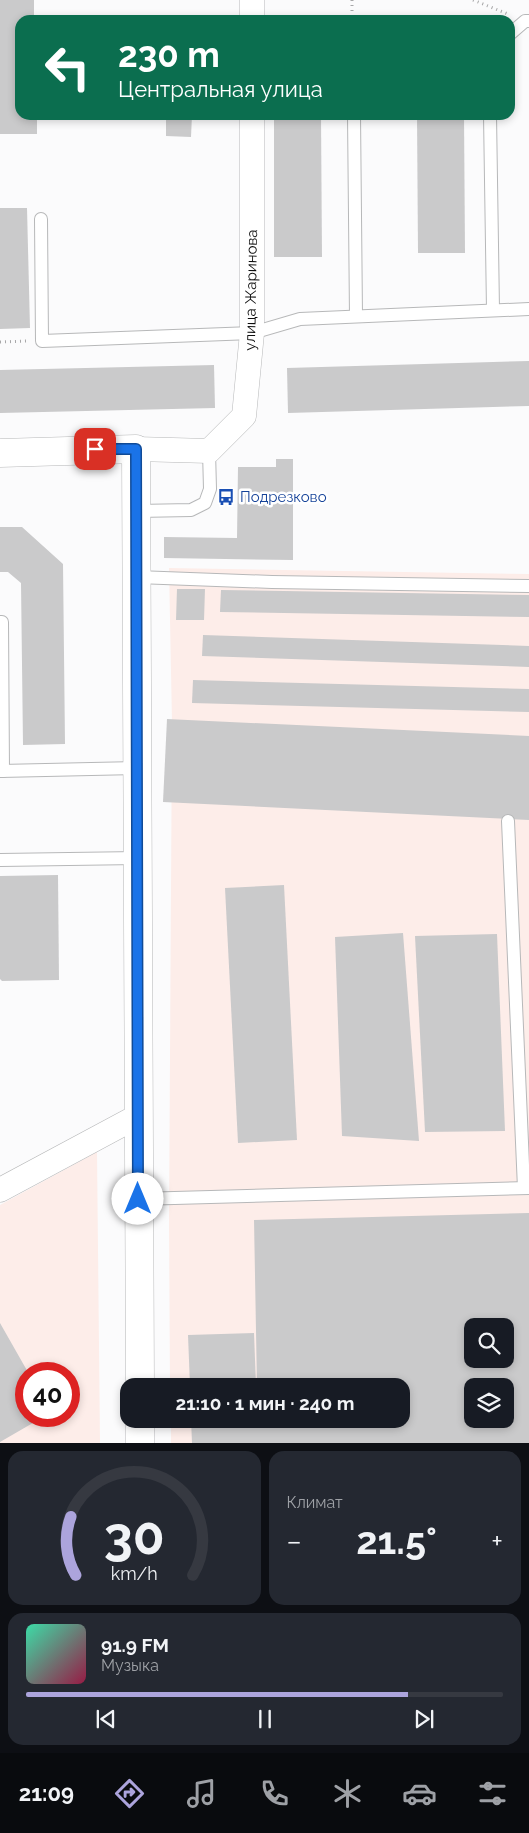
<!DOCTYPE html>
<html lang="ru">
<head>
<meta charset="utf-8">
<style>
	:root { --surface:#171b24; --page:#242831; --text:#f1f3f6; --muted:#9ea1a6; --line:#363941; --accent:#aca4dc }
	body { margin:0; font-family:Raleway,sans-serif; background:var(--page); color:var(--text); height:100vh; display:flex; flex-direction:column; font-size:19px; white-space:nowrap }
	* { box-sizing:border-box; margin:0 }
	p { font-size:16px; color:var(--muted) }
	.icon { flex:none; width:28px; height:28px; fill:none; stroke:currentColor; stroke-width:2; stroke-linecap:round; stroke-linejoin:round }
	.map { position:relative; height:1443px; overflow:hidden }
	.details { display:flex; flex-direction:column; gap:8px; padding:8px; background:#0d0f14; flex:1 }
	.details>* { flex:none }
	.top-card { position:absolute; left:15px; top:15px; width:500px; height:105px; border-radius:15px; box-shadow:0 2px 8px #0003; background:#0b6e4f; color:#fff; overflow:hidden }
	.controls { position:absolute; left:464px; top:1318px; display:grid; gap:10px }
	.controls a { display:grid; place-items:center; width:50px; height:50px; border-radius:10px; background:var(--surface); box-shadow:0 2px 8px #0003; font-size:25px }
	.speed { position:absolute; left:15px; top:1362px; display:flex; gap:10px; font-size:25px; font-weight:700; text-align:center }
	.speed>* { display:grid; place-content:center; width:65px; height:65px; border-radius:50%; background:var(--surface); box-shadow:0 2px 8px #0003; line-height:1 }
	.speed .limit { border:8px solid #d22; background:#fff; color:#111 }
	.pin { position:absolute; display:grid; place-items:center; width:42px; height:42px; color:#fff; margin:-21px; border-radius:10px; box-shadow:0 2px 8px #0006 }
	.me { position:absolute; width:55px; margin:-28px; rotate:0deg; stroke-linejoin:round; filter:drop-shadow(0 0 4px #0008) }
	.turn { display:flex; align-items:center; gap:18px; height:105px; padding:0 20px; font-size:22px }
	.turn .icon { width:65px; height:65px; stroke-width:2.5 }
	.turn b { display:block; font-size:35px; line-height:42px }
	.big { font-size:38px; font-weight:700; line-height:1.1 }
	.details .widget { flex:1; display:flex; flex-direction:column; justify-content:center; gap:8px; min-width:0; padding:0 18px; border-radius:15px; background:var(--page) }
	.details .dial { align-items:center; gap:0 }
	.dial svg { height:130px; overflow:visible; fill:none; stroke:var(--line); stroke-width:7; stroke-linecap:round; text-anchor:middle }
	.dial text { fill:var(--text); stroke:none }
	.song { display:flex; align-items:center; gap:15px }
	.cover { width:60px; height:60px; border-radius:8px; background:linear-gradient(135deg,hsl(160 70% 55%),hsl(340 70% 35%)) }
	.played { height:5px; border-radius:2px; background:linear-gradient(90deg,var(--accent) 80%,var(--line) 80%) }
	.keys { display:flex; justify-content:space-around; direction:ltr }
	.heat { display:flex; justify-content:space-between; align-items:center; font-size:28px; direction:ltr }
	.details .tiles { flex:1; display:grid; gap:8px; grid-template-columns:1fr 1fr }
	.widget:last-child { grid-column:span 2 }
	.trip { position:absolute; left:120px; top:1378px; width:290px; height:50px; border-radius:15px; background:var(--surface); box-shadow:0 2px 8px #0003; font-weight:700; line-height:50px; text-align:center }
	.menu { display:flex; height:80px; justify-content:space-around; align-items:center; background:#090b0e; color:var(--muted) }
	.menu .icon { width:35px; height:35px }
	.menu .selected { color:var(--accent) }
	.menu b { font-size:22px; color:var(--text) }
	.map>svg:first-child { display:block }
</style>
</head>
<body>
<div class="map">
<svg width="529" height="1443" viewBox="0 0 529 1443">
	<rect width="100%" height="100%" fill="#fbfbfc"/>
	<!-- industrial -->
	<g fill="#fdede9" fill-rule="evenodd">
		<path d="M169,568L529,574V1443H171V1419H401V1386H170L169,1224L172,723ZM472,1326H505V1359H472ZM472,1386H505V1419H472Z"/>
		<path d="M97,1152L100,1443H0V1205ZM26,1374H69V1416H26Z"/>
	</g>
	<!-- building -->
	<g fill="#cacacb" fill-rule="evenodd">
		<path d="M0,0H34V20H20V115H37V134H0Z"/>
		<path d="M166,115H192L191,137L166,136Z"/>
		<path d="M274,115H321L322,257H274Z"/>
		<path d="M417,115H464L465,253H418Z"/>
		<path d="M0,208H27L30,328L0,329Z"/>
		<path d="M529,361V406L288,413L287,368Z"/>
		<path d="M214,365L215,408L0,413V370Z"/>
		<path d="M276,459H293V560L164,558V537L237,538L238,467H276Z"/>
		<path d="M0,527H22L63,564L65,744L23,745L21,583L8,572H0Z"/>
		<path d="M177,589H205L204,620H176Z"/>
		<path d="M221,590L529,595V617L220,612Z"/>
		<path d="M203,635L529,646V667L202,656Z"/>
		<path d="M193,680L529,689V712L192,703Z"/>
		<path d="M167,719L529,736V820L163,802Z"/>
		<path d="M58,875L59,980L2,981L0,979V876Z"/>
		<path d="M284,885L297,1140L238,1143L225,888Z"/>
		<path d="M403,933L419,1141L342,1136L335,937Z"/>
		<path d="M497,934L505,1131L425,1132L415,936Z"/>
		<path d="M529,1213V1443H192L191,1419H401V1386H257L254,1220ZM472,1326H505V1359H472ZM472,1386H505V1419H472Z"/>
		<path d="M0,1323L29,1374H26V1416H45L0,1442Z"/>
		<path d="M254,1333L256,1386H190L188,1335Z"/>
	</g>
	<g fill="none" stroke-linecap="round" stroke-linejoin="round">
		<!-- service casing -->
		<g stroke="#b7b8b9" stroke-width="14">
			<g id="service">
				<path d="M510,34L525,21H529"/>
				<path d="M354,115L356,316"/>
				<path d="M490,115L493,310"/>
				<path d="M41,219L42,341L252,333L300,319L529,309"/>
				<path d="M137,511L191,510L205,503L210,489L209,451"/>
				<path d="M137,577L272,582L529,586"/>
				<path d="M0,622H2L3,771"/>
				<path d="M0,771L137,768"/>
				<path d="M508,821L524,1188"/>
				<path d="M0,860L138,858"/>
				<path d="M138,1199L529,1188"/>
			</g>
		</g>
		<!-- minor casing -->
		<g stroke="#b7b8b9" stroke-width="25">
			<g id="minor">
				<path d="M252,0V20"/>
				<path d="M136,449L209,451L244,416L252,333V115"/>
				<path d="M0,1190L138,1116"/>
			</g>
		</g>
		<!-- tertiary casing -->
		<g stroke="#b7b8b9" stroke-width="29">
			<g id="tertiary">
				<path d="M0,453L136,449L140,1386"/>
				<path d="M140,1419V1443"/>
			</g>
		</g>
		<!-- path -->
		<g stroke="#a7a7a8" stroke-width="3" stroke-dasharray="1 4" stroke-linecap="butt">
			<path d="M352,0V20"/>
			<path d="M473,0L508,14"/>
			<path d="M0,342L27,341"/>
		</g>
		<!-- service -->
		<use href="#service" stroke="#fff" stroke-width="12"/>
		<!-- minor -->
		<use href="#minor" stroke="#fff" stroke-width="24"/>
		<!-- tertiary -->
		<use href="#tertiary" stroke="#fff" stroke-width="28"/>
	</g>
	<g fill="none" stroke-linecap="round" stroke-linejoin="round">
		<!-- route casing -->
		<g stroke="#114b97" stroke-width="12">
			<path id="route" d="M95,449H136L138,1199"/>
		</g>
		<!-- route -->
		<use href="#route" stroke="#1a73e8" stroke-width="9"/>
	</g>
	<!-- icons -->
	<defs>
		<g id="bus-bare" transform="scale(1.35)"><path d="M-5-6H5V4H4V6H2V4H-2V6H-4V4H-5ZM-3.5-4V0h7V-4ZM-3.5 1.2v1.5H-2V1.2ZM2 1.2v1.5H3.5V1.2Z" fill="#1a4fb4" stroke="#fff" stroke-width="2.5" paint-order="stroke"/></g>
	</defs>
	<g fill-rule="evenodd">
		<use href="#bus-bare" x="226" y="497"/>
	</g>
	<g text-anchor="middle" stroke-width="5" stroke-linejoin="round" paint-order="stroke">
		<!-- street labels -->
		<g font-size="15" fill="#0d0d0d" stroke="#fff">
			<text transform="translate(251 290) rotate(-89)" y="5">улица Жаринова</text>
		</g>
		<!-- transit labels -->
		<g font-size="15" fill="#164399" stroke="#fff" text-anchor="start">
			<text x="240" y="502">Подрезково</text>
		</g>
	</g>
</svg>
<div class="controls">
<a><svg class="icon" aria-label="search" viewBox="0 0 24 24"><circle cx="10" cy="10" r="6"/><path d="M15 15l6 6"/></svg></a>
<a><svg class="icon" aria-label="layers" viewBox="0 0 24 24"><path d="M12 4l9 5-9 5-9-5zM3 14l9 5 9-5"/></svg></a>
</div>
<div class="speed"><div class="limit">40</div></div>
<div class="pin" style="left:95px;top:449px;background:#d93025"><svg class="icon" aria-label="arrive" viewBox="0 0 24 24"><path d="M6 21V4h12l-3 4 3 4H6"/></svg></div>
<svg class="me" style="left:138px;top:1199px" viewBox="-20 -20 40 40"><circle r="19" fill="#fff"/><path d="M0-13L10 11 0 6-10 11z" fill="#1a73e8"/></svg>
<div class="trip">21:10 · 1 мин · 240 m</div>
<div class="top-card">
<div class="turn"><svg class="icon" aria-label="left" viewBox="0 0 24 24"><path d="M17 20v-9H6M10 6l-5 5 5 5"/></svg><div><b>230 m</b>Центральная улица</div></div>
</div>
</div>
<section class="details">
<div class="tiles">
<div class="widget dial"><svg viewBox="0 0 100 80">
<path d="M14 69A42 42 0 1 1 86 69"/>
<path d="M14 69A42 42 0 0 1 11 33" stroke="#aca4dc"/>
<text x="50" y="56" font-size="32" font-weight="700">30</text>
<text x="50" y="72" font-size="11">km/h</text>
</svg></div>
<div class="widget"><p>Климат</p>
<div class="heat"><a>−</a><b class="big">21.5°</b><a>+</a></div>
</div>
<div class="widget">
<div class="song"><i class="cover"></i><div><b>91.9 FM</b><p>Музыка</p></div></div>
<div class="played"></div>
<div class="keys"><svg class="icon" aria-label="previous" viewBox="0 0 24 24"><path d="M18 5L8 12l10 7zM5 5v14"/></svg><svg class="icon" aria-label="pause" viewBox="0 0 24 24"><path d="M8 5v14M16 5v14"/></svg><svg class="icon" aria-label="next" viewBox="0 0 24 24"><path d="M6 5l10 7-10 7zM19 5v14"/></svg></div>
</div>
</div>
</section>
<nav class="menu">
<b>21:09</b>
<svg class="icon selected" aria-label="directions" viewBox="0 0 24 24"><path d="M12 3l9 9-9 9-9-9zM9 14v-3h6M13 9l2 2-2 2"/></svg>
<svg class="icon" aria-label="music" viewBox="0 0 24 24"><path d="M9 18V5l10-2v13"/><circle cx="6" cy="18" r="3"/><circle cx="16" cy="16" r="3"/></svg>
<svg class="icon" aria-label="phone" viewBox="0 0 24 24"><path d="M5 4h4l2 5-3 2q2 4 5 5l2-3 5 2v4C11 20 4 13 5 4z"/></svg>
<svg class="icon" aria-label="climate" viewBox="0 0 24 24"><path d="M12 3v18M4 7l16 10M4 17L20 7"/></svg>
<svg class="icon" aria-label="car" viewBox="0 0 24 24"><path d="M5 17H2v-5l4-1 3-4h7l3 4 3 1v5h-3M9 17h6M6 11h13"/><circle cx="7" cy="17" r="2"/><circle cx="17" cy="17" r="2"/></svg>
<svg class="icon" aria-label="filters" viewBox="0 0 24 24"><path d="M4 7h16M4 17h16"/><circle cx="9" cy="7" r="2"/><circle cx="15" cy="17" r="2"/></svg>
</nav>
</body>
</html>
